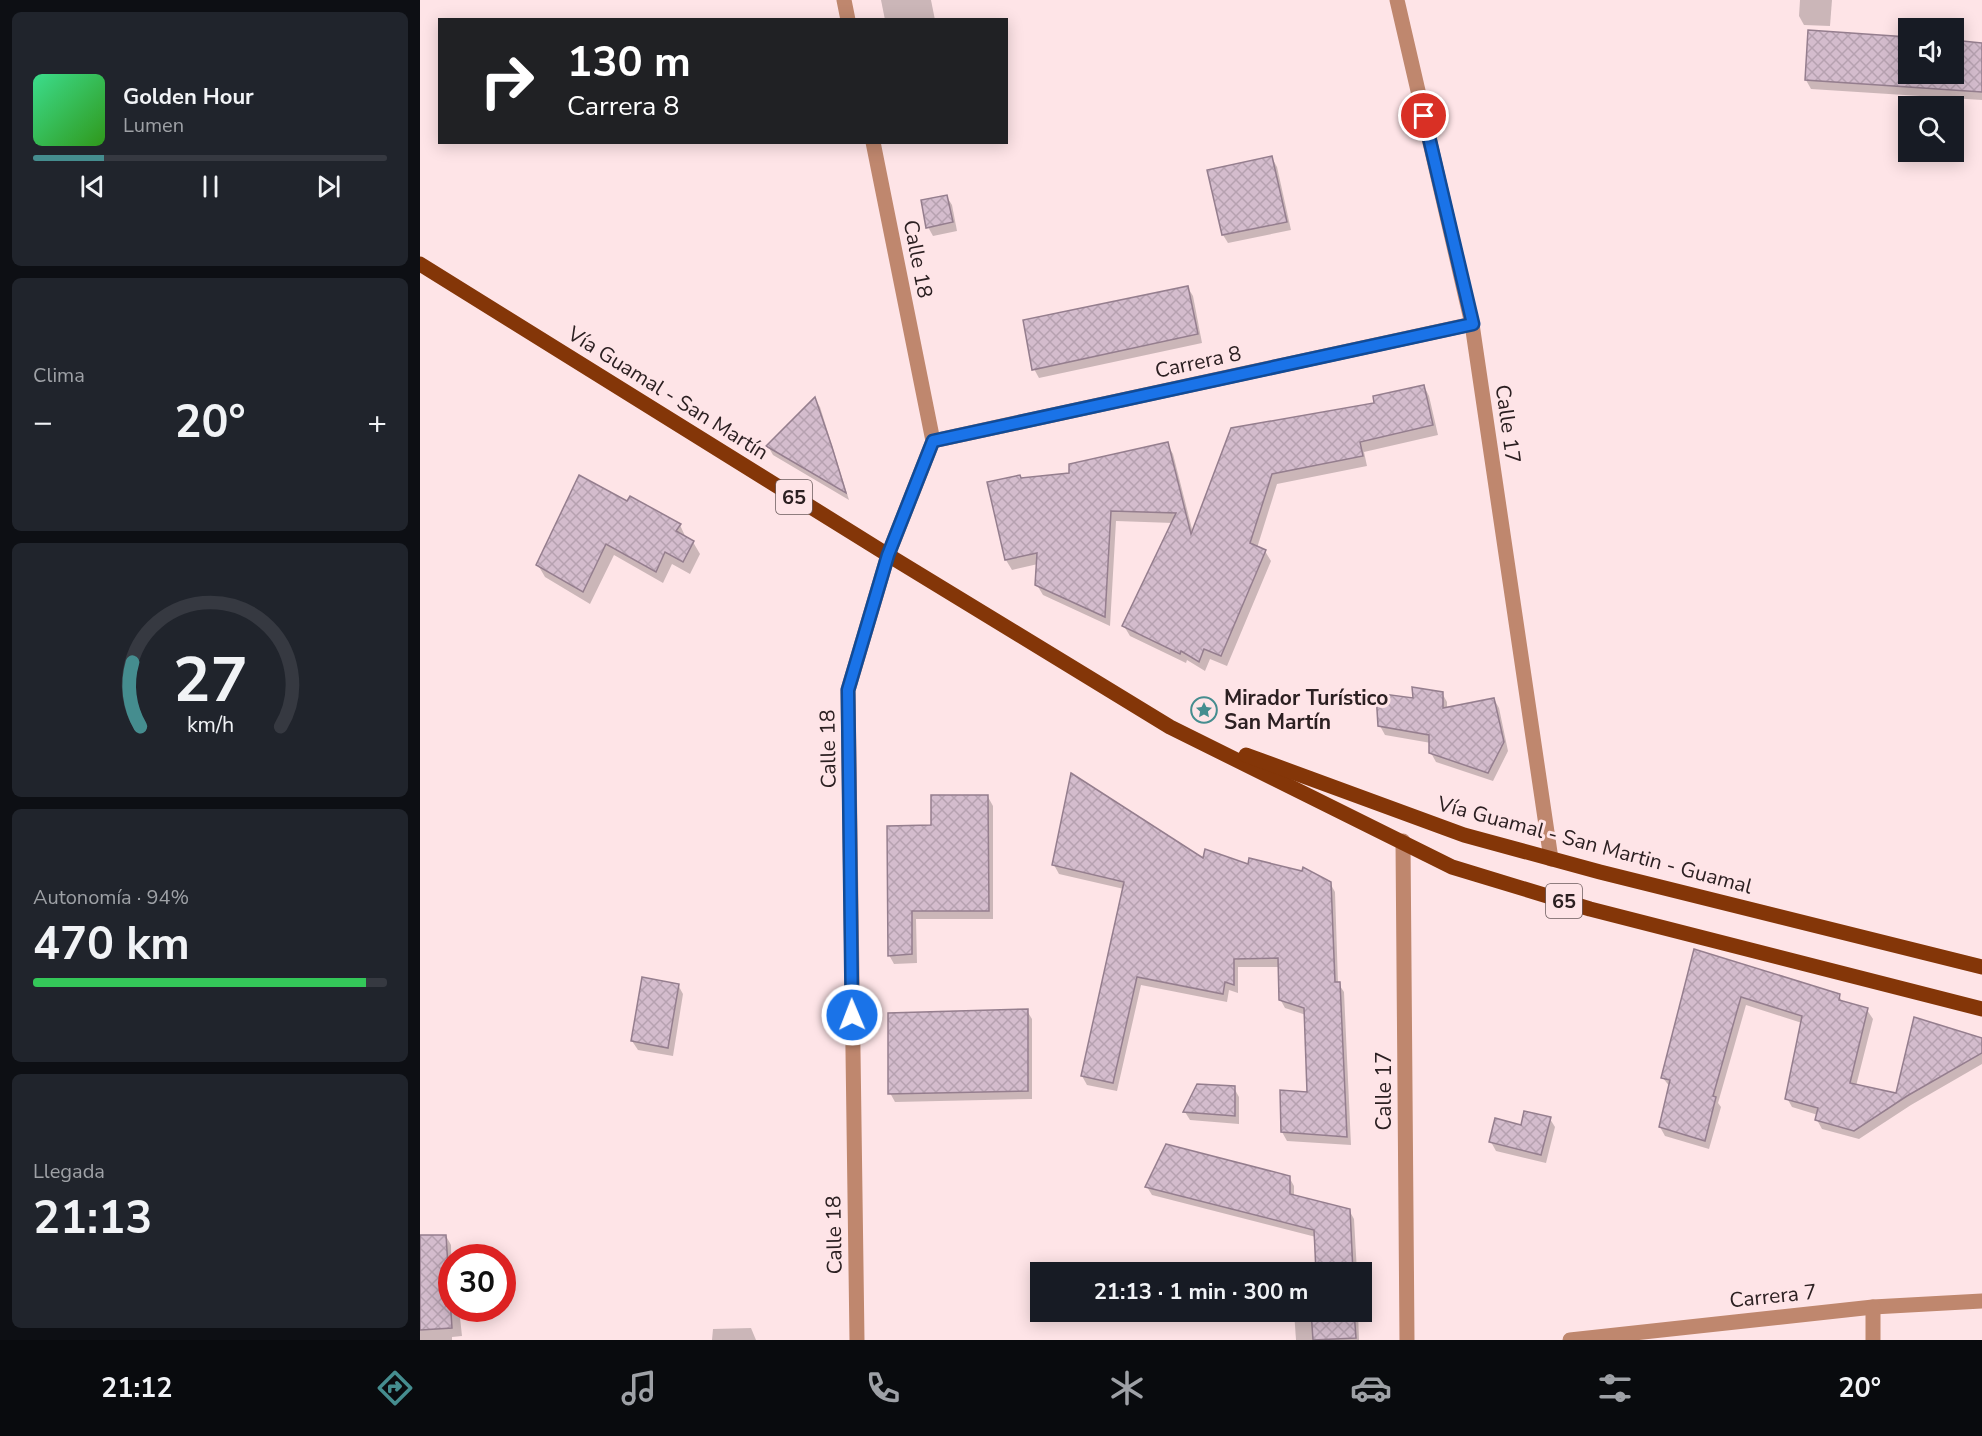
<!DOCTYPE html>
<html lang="es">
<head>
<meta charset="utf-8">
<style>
	:root { --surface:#171b24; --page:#20242c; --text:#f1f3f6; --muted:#9ea1a6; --line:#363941; --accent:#458d8f }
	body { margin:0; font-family:"Nunito Sans",sans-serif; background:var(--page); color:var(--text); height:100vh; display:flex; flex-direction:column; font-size:22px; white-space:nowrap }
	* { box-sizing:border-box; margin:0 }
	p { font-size:20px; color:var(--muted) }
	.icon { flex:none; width:33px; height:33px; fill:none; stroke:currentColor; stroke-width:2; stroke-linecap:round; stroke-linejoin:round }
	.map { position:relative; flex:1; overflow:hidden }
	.sheet { display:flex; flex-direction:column; gap:12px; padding:12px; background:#0d0f14; width:420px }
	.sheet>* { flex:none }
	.hud { position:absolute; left:18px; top:18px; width:570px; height:126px; border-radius:0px; box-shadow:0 3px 15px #0003; background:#202124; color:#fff; overflow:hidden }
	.buttons { position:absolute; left:1478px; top:18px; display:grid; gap:12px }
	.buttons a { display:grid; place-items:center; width:66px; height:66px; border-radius:0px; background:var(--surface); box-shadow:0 3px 15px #0003; font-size:30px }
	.speed { position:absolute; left:18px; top:1244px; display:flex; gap:12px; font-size:30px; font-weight:700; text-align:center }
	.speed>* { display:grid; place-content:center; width:78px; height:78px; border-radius:50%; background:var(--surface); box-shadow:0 3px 15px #0003; line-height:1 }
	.speed .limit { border:9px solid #d22; background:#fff; color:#111 }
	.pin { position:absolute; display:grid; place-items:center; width:51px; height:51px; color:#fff; margin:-26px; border:3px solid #fff; border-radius:50%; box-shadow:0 2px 6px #0007 }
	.me { position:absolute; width:66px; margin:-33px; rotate:359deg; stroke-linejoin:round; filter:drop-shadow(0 0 4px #0008) }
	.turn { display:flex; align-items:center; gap:21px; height:126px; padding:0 30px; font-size:27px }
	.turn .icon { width:78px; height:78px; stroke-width:2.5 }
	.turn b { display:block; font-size:42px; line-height:51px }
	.big { font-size:45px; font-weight:700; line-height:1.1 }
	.sheet .card { flex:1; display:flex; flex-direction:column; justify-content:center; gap:9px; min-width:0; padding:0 21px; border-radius:9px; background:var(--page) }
	.sheet .dial { align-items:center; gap:0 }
	.dial svg { height:156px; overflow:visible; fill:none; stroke:var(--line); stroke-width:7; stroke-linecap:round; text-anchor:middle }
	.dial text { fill:var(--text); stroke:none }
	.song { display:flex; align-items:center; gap:18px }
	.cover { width:72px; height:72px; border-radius:9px; background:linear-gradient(135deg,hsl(150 70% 55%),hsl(110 70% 35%)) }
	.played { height:6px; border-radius:3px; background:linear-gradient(90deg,var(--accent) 20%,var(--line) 20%) }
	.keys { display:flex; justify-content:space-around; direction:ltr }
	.heat { display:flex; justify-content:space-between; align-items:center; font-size:33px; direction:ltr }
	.charge { height:9px; border-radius:4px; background:linear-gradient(90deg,#34c759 94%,var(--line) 0) }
	.trip { position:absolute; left:610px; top:1262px; width:342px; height:60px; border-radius:0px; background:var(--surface); box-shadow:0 3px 15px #0003; font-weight:700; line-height:60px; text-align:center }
	.menu { display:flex; height:96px; justify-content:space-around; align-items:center; background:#090b0e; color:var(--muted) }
	.menu .icon { width:42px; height:42px }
	.menu .current { color:var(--accent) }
	.menu b { font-size:27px; color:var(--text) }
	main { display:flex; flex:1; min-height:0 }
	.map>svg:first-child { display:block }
</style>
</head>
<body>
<main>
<section class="sheet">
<div class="card">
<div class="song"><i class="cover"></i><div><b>Golden Hour</b><p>Lumen</p></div></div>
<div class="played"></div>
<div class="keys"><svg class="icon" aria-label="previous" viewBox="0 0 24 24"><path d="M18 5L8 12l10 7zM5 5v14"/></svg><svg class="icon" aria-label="pause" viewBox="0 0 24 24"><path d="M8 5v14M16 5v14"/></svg><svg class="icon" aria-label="next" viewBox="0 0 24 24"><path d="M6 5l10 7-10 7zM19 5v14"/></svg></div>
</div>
<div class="card"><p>Clima</p>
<div class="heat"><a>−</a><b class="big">20°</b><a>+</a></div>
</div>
<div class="card dial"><svg viewBox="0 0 100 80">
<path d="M14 69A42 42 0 1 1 86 69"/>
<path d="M14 69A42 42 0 0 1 10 36" stroke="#458d8f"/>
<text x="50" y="56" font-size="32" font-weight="700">27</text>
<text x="50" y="72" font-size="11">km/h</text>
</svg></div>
<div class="card"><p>Autonomía · 94%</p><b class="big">470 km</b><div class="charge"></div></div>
<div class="card"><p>Llegada</p><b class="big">21:13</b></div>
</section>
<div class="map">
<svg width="1562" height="1340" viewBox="0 0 1562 1340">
	<defs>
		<pattern id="building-cross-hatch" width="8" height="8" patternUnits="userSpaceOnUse" patternTransform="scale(1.5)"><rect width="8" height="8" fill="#d4bccd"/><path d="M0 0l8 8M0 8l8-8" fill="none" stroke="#b6a1b0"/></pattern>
	</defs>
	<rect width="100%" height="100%" fill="#fee4e7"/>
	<!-- shadow -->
	<g fill="#0003">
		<path d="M461,0H511L515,20H465Z"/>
		<path d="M1380,0H1412L1410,26L1384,25L1379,16Z"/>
		<path d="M1488,39V74H1533V42L1562,44V100L1391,89L1386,80Z"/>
		<path d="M852,158L857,167L871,230L808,243L803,235Z"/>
		<path d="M527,197L532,205L537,231L513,236L508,227Z"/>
		<path d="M768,288L773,296L782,343L619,378L614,369Z"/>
		<path d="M1004,386L1009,396L1018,435L944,452L947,466L857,484L837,548L845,551L851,561L807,666L790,659L785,671L767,660L766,663L710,636L704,626L753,523L696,521L690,626L623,595L617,585L618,564L592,570L586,560L601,480L650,474L747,444L753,454L773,533L812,429L956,404Z"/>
		<path d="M395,399L400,407L429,500L353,455L348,446Z"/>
		<path d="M208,503L260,525L266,538L273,542L280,554L270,574L252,564L243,583L194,555L170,604L125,577L118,565Z"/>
		<path d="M1022,693L1027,702V709L1074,699L1079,708L1088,751L1073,781L1016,762L1011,753V743L965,735L960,726L994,699Z"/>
		<path d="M568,797L573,806V919H496L497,963L474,964L469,955L512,827Z"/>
		<path d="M784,860L910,883L915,892L918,983L924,992L931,1145L867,1141L862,1132L889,1094L886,1015L865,1008L860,999V967H818V993L809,990L807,1002L721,985L697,1091L667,1085L662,1076L704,889L639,874L634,865Z"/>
		<path d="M1276,951L1419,996L1423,1003L1447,1010L1453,1019L1436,1086L1477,1095L1562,1040V1064L1491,1105L1439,1139L1402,1129L1397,1120L1398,1115L1372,1107L1367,1098L1382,1023L1326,1005L1298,1103L1301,1107L1289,1149L1245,1136L1240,1127L1250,1087L1243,1078Z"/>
		<path d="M258,985L263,994L253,1056L218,1050L212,1041Z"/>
		<path d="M607,1011L612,1019V1099L475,1102L470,1093Z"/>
		<path d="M814,1088L819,1097V1124L770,1120L765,1112Z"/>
		<path d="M1130,1119L1135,1127L1126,1163L1076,1151L1071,1142L1102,1127Z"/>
		<path d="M869,1177L874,1186V1196L929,1210L934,1219L937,1272H897L896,1237L732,1195L727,1187Z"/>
		<path d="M26,1236L31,1245L32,1308H39L42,1336L32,1337V1340H0V1237Z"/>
		<path d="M874,1311H938L939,1340H876Z"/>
		<path d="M331,1328L336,1340H292L293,1329Z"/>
	</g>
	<!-- building -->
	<g fill="url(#building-cross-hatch)" stroke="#957e8e" stroke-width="1.5">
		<path d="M1388,30L1488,37V74H1533V40L1562,43V92L1385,80Z"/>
		<path d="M852,156L867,222L802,235L787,170Z"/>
		<path d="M527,195L533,222L506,228L501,200Z"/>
		<path d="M768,286L778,334L612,370L603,320Z"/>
		<path d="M1004,385L1013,425L940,442L943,456L852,474L830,543L846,550L801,656L784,649L779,662L761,651L760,654L702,626L756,513L691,511L685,617L615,585L617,553L585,560L567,482L600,475L601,478L649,473V464L748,442L771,534L811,428L954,403L953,396Z"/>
		<path d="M395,397L412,447L426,493L346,446Z"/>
		<path d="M159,475L207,501L210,496L261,524L256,531L274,541L263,562L245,552L236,572L186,544L163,592L116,565Z"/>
		<path d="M992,687L1023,692V708L1074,698L1084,742L1068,773L1009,753V735L958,726L956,693L993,698Z"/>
		<path d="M651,773L783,858L785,849L828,864L829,858L882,871L883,867L911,882L915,982H920L927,1137L861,1132L860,1090L887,1092L884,1008L859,1000L858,958L814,959V985L805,982L803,994L717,977L693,1083L661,1076L704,882L632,865Z"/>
		<path d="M511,795H568L569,911H492V954L468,956L467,826L511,825Z"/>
		<path d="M1274,949L1420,994L1419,1000L1448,1008L1430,1083L1476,1093L1494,1017L1562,1038V1053L1487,1096L1434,1131L1395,1120L1398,1108L1365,1099L1382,1016L1321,997L1293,1096L1296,1097L1285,1141L1239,1127L1250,1080L1241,1078Z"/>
		<path d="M222,977L259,984L248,1048L211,1041Z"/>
		<path d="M608,1009V1091L468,1094V1013Z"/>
		<path d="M777,1084L815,1086V1116L763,1112Z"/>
		<path d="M1104,1111L1131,1117L1121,1155L1069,1142L1075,1118L1101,1125Z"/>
		<path d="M746,1144L870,1176V1194L930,1209L933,1272H896L894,1230L725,1187Z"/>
		<path d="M0,1235H26L32,1328L0,1330Z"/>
		<path d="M891,1311H934L936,1338L893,1340Z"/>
	</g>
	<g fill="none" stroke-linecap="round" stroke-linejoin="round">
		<!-- street -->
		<g stroke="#bf876e" stroke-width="15">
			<path d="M424,0L428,20"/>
			<path d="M977,0L1052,324L1131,859"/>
			<path d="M513,441L1052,324"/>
			<path d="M983,841L987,1340"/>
			<path d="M437,1340L428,690L468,555L513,441L453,142"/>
			<path d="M1150,1340L1453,1307L1562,1301"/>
			<path d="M1453,1340V1307"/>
		</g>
		<!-- primary -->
		<g stroke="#843608" stroke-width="15">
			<path d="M0,264L468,555L750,727L1032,867L1170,909L1562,1009"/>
			<path d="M826,755L1044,835L1180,872L1562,967"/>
		</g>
	</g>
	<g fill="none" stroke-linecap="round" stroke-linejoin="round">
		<!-- route casing -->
		<g stroke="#114b97" stroke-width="15">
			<path id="route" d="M432,1015L428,690L468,555L513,441L1053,324L1004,116"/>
		</g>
		<!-- route -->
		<use href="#route" stroke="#1a73e8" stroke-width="10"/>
	</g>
	<!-- icons -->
	<defs>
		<g id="sight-ring" transform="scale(1.35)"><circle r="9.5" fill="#fee4e7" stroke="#458d8f" stroke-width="1.5"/><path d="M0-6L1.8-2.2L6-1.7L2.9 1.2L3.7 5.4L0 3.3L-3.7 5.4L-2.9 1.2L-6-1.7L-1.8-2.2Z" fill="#458d8f"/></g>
	</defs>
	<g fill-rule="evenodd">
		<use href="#sight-ring" x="784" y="710"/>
	</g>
	<g text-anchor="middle" stroke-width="6" stroke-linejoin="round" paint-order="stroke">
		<!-- shield labels -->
		<g fill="#fee4e7" stroke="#6b5b5d" stroke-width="1.5">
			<rect x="356" y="480" width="36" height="34" rx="4.5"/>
			<rect x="1126" y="884" width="36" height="34" rx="4.5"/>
		</g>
		<g font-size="20" font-weight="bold" fill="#2c2022">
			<text x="374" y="504">65</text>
			<text x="1144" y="908">65</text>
		</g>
		<!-- street labels -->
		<g font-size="21" fill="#2c2022" stroke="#fee4e7">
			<text transform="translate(498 259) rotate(79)" y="7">Calle 18</text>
			<text transform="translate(778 362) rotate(-12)" y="7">Carrera 8</text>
			<text transform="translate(248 393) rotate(32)" y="7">Vía Guamal - San Martín</text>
			<text transform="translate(1088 424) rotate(82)" y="7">Calle 17</text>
			<text transform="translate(408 749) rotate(-91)" y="7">Calle 18</text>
			<text transform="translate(1175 845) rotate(15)" y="7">Vía Guamal - San Martin - Guamal</text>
			<text transform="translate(964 1091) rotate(-90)" y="7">Calle 17</text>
			<text transform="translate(414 1235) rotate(-91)" y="7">Calle 18</text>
			<text transform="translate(1353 1296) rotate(-6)" y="7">Carrera 7</text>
		</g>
		<!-- poi labels -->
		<g font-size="21" font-weight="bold" fill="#2c2022" stroke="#fee4e7" text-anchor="start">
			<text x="804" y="705">Mirador Turístico<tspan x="804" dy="24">San Martín</tspan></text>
		</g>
	</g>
</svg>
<div class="buttons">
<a><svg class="icon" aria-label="sound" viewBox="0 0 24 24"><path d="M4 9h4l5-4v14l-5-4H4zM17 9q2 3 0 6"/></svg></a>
<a><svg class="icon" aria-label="search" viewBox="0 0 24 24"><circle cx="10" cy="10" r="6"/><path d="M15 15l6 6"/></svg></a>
</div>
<div class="speed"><div class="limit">30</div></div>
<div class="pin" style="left:1004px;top:116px;background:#d93025"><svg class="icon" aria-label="arrive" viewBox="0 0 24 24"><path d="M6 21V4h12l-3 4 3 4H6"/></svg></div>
<svg class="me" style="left:432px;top:1015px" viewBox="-20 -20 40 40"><circle r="17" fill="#1a73e8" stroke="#fff" stroke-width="3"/><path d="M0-11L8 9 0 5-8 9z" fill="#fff"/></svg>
<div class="trip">21:13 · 1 min · 300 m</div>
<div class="hud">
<div class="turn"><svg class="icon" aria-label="right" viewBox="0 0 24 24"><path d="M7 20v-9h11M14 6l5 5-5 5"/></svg><div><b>130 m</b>Carrera 8</div></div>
</div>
</div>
</main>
<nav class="menu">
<b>21:12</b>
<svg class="icon current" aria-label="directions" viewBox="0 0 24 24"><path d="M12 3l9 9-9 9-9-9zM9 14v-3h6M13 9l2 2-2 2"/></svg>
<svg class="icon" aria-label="music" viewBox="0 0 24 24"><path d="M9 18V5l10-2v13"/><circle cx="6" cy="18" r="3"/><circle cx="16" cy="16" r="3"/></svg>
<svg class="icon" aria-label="phone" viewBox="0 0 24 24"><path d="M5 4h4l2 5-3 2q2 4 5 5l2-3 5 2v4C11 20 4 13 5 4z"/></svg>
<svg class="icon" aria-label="climate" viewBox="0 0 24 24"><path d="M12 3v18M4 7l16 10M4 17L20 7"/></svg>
<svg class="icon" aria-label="car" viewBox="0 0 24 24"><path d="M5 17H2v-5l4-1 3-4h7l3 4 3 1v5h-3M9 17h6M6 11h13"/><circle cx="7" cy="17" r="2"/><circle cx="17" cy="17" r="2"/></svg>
<svg class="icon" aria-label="filters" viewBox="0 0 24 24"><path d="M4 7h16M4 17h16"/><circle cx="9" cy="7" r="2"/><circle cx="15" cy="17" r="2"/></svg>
<b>20°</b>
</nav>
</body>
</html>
